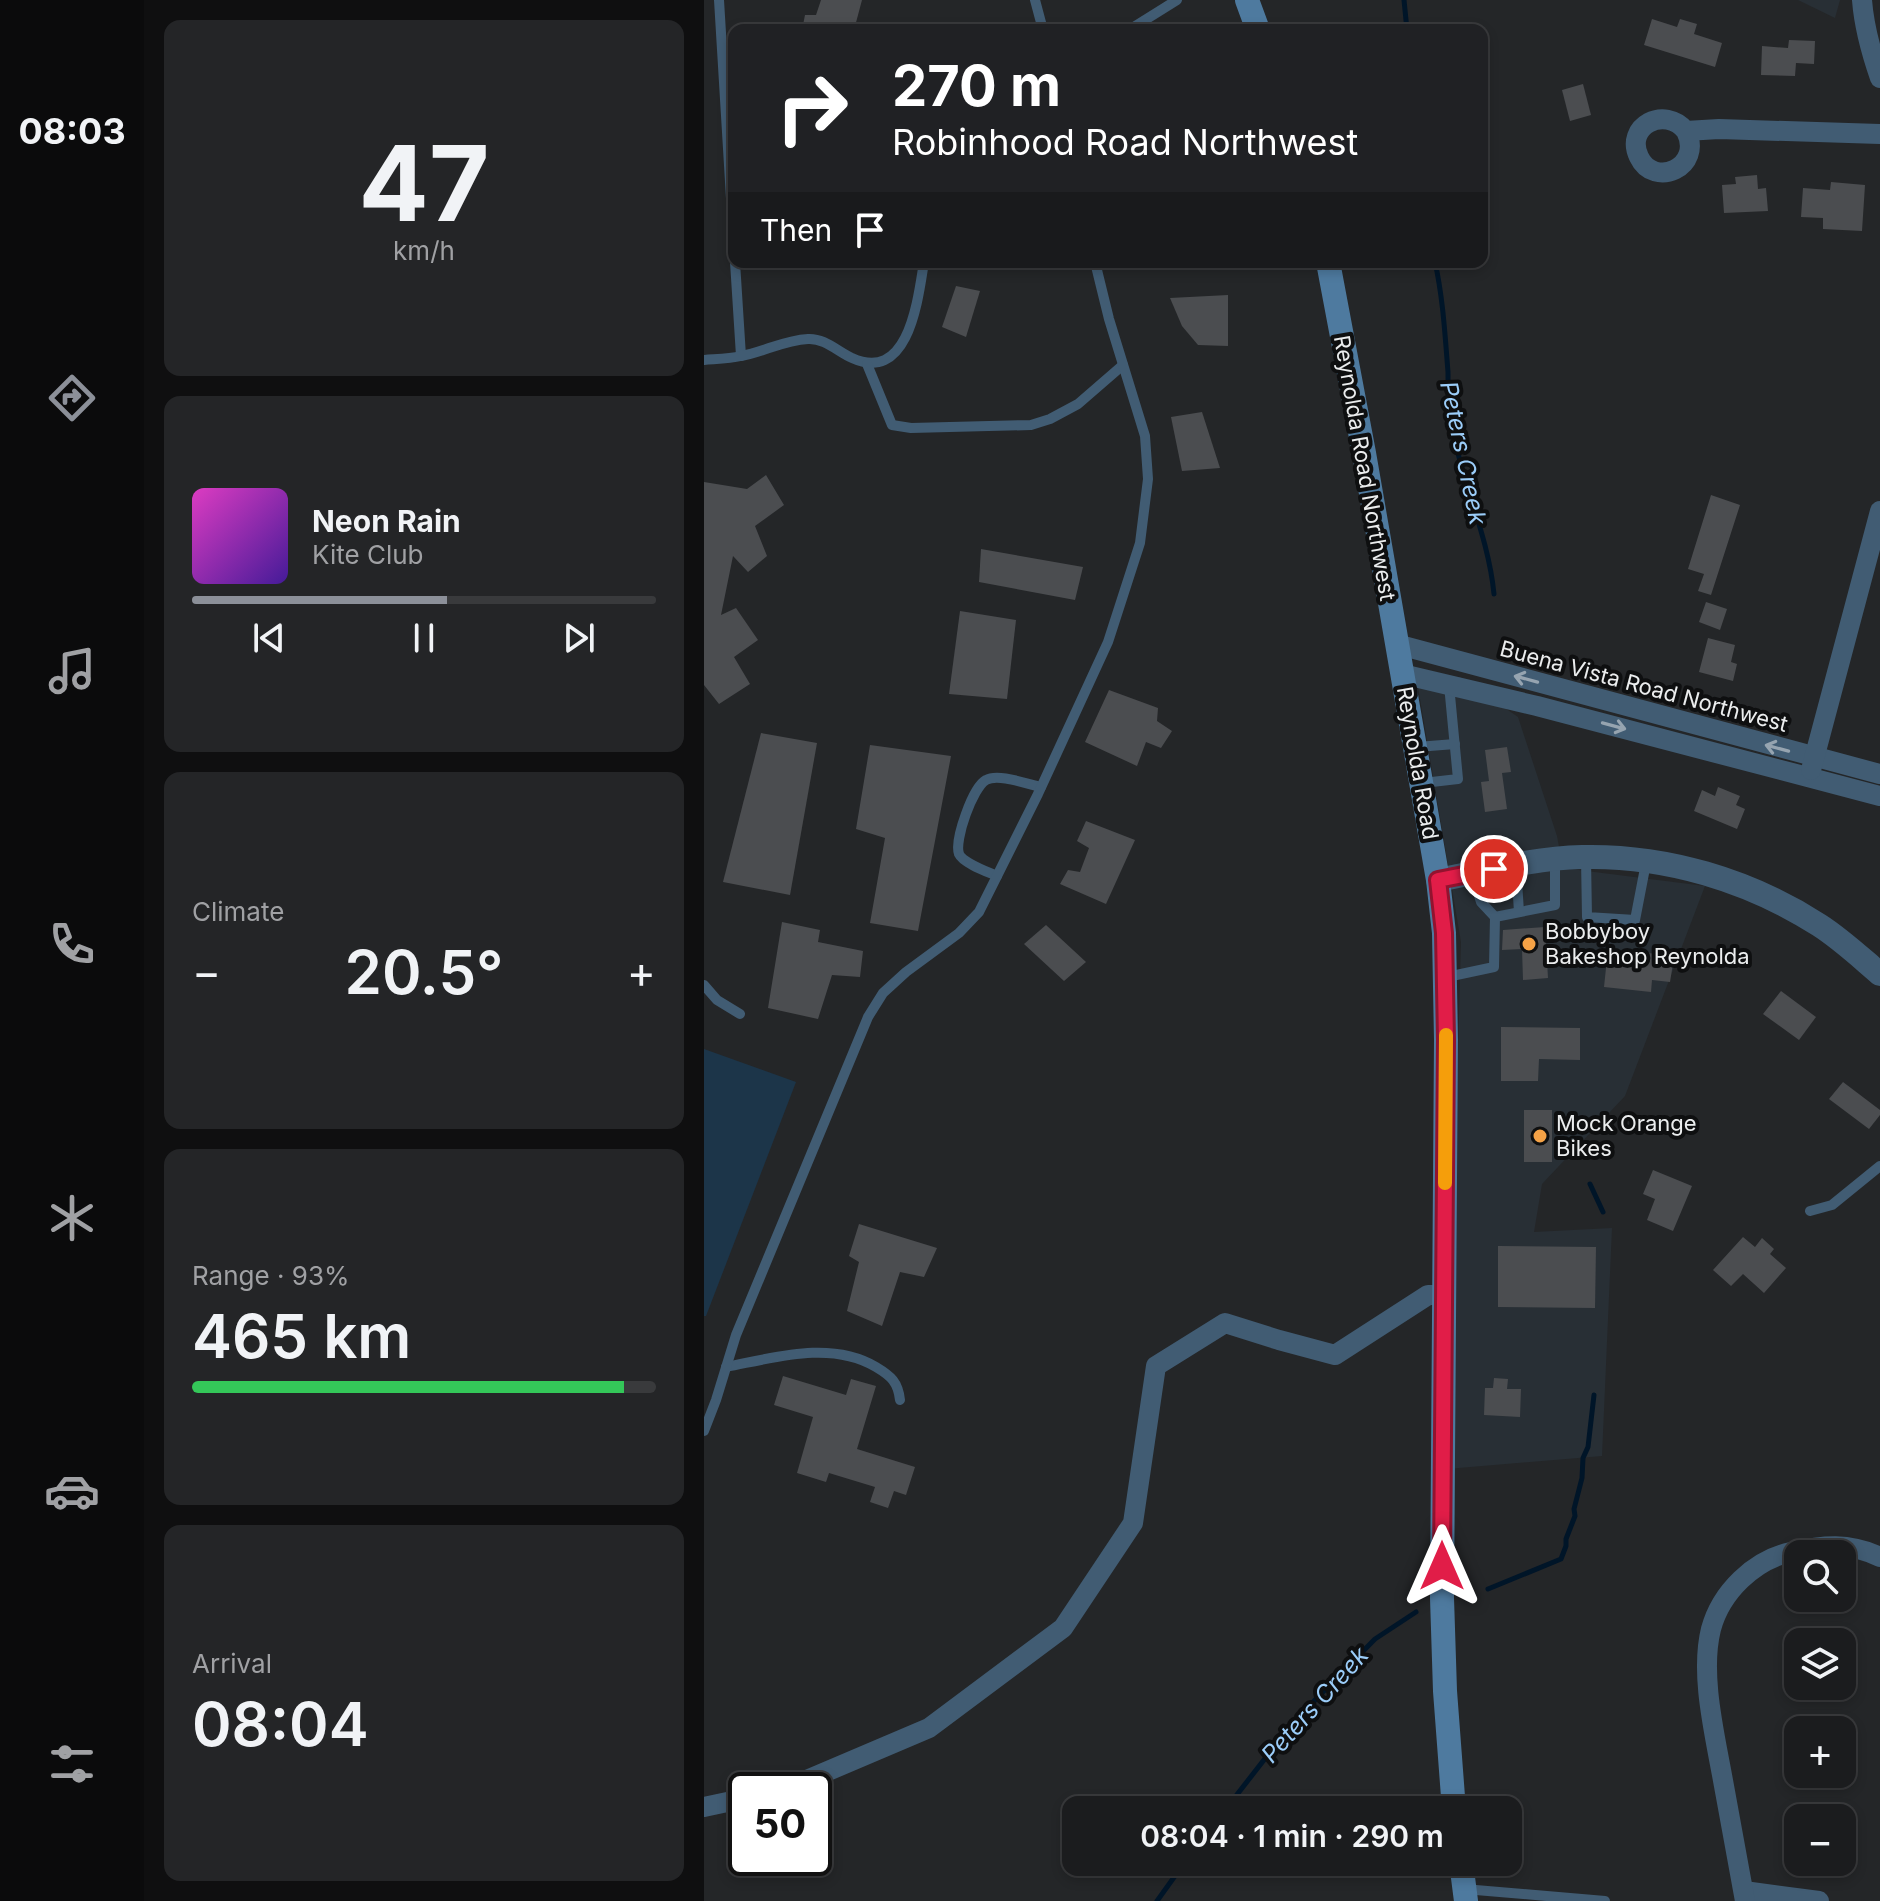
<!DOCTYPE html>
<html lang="en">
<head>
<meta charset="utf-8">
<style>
	:root { --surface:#1b1c1e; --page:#242527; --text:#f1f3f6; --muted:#a0a1a4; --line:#393a3c; --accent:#8c9099 }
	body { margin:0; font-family:Inter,sans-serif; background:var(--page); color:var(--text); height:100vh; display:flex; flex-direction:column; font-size:30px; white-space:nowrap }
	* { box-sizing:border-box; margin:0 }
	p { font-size:26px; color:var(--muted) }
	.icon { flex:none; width:44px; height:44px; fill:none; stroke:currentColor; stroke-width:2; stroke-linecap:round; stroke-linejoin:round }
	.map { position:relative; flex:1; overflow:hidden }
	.side { display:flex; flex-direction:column; gap:20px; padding:20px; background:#0f0f10; width:560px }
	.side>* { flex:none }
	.banner { position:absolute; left:24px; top:24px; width:760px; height:244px; border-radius:16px; box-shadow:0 4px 12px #0003,0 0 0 2px var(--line); background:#202124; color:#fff; overflow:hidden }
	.fabs { position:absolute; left:1080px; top:1540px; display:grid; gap:16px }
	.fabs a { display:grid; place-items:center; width:72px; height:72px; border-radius:16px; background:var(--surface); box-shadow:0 4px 12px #0003,0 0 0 2px var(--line); font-size:40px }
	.speed { position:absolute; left:24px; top:1772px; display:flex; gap:16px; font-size:40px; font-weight:700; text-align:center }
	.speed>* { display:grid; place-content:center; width:104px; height:104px; border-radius:50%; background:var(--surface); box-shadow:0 4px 12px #0003,0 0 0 2px var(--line); line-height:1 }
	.speed .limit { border:4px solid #111; border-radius:12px; background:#fff; color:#111 }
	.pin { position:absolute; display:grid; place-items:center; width:68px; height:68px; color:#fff; margin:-34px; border:4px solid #fff; border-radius:50%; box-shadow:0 2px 8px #0007 }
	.me { position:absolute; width:88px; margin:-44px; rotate:0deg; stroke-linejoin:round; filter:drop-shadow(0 0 6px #0008) }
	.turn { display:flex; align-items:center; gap:28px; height:168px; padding:0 32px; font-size:36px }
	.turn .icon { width:104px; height:104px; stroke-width:2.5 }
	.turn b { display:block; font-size:56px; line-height:68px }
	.then { display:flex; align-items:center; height:76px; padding:0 32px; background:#0003; gap:16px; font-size:30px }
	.big { font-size:60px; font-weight:600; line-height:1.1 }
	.side .tile { flex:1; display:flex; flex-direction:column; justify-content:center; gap:12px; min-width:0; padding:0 28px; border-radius:16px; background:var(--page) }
	.side .dial { align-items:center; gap:0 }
	.dial b { font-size:104px; line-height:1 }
	.song { display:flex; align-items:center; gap:24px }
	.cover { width:96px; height:96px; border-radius:12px; background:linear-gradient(135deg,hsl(310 70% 55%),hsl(260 70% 35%)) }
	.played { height:8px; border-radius:4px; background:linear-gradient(90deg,var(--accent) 55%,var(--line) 55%) }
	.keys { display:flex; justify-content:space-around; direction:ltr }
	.heat { display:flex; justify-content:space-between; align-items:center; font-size:44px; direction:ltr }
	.charge { height:12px; border-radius:6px; background:linear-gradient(90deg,#34c759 93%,var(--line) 0) }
	.trip { position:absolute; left:358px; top:1796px; width:460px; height:80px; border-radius:16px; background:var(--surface); box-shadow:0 4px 12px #0003,0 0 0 2px var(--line); font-weight:600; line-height:80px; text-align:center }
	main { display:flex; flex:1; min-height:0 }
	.tabs { display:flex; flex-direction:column; width:144px; justify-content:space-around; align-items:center; background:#0b0b0c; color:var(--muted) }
	.tabs .icon { width:56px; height:56px }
	.tabs .current { color:var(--accent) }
	.tabs b { font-size:36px; color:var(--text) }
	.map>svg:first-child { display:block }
</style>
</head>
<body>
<main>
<nav class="tabs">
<b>08:03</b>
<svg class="icon current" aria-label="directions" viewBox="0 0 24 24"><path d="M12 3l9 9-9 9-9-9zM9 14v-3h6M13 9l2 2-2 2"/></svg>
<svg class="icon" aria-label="music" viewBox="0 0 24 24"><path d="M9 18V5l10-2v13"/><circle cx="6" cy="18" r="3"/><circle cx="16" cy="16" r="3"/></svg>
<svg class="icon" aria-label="phone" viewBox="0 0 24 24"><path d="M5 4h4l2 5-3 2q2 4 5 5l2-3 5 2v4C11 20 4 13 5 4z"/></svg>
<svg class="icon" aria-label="climate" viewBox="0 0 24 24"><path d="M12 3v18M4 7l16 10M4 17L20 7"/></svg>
<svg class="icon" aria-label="car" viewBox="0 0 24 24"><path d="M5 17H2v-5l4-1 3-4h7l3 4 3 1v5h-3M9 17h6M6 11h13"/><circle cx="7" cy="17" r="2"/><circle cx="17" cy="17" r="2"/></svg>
<svg class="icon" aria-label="filters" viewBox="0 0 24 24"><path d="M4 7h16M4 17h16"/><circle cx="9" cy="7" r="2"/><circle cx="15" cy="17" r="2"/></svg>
</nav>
<section class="side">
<div class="tile dial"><b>47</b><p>km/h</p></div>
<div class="tile">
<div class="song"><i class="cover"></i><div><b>Neon Rain</b><p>Kite Club</p></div></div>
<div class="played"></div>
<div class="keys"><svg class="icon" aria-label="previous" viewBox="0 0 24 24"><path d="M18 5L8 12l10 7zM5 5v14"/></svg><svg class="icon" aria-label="pause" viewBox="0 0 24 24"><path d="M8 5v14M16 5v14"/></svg><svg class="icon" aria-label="next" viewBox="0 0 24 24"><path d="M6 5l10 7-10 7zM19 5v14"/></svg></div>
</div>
<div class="tile"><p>Climate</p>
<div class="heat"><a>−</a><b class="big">20.5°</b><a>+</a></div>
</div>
<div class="tile"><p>Range · 93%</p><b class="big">465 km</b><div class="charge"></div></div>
<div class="tile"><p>Arrival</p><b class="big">08:04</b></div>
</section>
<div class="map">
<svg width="1176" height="1901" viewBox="0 0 1176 1901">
	<rect width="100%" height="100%" fill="#242628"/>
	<!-- built -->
	<g fill="#282f35">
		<path d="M1094,0H1136L1131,18Z"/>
		<path d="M712,675L756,677L814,717L853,836L859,868L1001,886L921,1096L838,1184L830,1232L908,1228L898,1456L743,1469L757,942Z"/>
	</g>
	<!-- green -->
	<path fill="#1c3549" d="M0,1049L92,1082L2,1316H0Z"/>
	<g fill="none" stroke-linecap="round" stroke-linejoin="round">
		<!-- stream -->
		<g stroke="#001528" stroke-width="5">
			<path d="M700,0L703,30"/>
			<path d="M731,262C739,298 741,335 744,372C744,386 744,401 746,415C755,476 784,533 790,594"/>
			<path d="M886,1184L899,1212"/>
			<path d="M784,1589L857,1559L862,1546V1539L871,1516L870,1509L878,1478L879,1458L884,1447L890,1395"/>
			<path d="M521,1810L570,1747L612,1699L671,1639L712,1612"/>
			<path d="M453,1901L481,1862"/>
		</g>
	</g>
	<!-- building -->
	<g fill="#4b4d50">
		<path d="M117,0H158L150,30H98L101,15H112Z"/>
		<path d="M948,19L973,27L976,19L993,24L990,34L1018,43L1011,67L940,45Z"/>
		<path d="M1085,40L1111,41L1110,64L1092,63L1091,76L1057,75L1058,46L1084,48Z"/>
		<path d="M879,84L887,115L866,121L858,90Z"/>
		<path d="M1053,175L1054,189L1062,188L1064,211L1020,213L1018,185L1032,184L1031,177Z"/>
		<path d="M1127,182L1161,185L1158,231L1119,229V218L1097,217L1099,188L1126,190Z"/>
		<path d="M252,286L276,291L262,337L238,327Z"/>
		<path d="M524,295V346L494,345L478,326L466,298Z"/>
		<path d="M498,412L516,468L478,471L467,417Z"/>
		<path d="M62,475L80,505L51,526L63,556L44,572L29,556L17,615L32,608L54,640L30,657L46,684L15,704L0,685V482L43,489Z"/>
		<path d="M1007,495L1036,505L1007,595L994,591L1000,574L984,569Z"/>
		<path d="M277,549L379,567L371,600L275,582Z"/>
		<path d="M1002,602L1023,609L1016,630L995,622Z"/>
		<path d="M256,611L312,620L303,699L245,694Z"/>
		<path d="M1004,638L1031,645L1027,662L1033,664L1029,681L995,672Z"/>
		<path d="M405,690L454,708L453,721L468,731L457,748L442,742L433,766L381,742Z"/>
		<path d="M57,733L113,743L86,895L19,882Z"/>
		<path d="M166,745L247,756L214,931L166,923L181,838L152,829Z"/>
		<path d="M803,747L807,772L798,773L803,809L781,812L777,782L785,781L781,750Z"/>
		<path d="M1014,787L1036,796L1032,805L1041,809L1033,829L990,811L998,790L1011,796Z"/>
		<path d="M382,821L431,840L402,904L356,884L364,870L376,872L385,848L373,841Z"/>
		<path d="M78,922L116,930L114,942L159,951L156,977L128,975L114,1019L64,1008Z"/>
		<path d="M342,925L382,962L360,981L320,944Z"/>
		<path d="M841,927L844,978L819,980L818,949L798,950L799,930Z"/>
		<path d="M904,949L954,954L955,949L971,951L966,982L948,980L947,992L900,987Z"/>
		<path d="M1077,991L1112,1017L1095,1040L1059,1014Z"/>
		<path d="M797,1027L876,1028V1060L835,1059L834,1081H797Z"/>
		<path d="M1139,1082L1176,1110V1115L1165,1129L1125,1099Z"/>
		<rect x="820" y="1110" width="28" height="52"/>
		<path d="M949,1170L988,1186L969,1231L943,1220L951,1199L939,1194Z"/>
		<path d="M155,1224L233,1248L220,1277L196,1272L178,1326L143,1311L155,1262L145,1256Z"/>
		<path d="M1039,1237L1051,1247L1058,1238L1070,1249L1066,1254L1082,1268L1060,1293L1039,1274L1027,1286L1009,1270Z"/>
		<path d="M794,1246L892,1247L891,1308L794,1307Z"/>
		<path d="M79,1376L142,1395L147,1379L172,1386L153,1449L211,1467L202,1495L190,1491L184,1508L166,1502L171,1487L125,1473L122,1482L93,1473L109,1417L70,1405Z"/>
		<path d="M790,1378L804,1379L803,1389H817L816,1417L780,1415L781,1388H789Z"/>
	</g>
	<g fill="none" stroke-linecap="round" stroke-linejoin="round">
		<!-- service -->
		<g stroke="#415c73" stroke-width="10">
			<path d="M15,0L30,248"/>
			<path d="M331,0L339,30"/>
			<path d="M425,30L473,0"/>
			<path d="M31,262L37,356"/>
			<path d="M0,360C12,359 25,359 37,356C60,352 80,340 104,339C121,338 134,352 148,358C205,384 214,299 220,262"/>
			<path d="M163,364L188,425L207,428L327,425L346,419L374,404L419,365"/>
			<path d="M713,747L751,744"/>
			<path d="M719,783L754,779L745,685"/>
			<path d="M882,859L883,917L931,920L942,863"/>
			<path d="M812,866L815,912"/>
			<path d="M768,873L777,902L791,917"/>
			<path d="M293,876C284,872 259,863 255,854C250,840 269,787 282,780C294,773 323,784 337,787"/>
			<path d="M743,977L790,967L791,917L851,905V859"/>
			<path d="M0,985L13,1000L36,1014"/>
			<path d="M1106,1211L1128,1205L1176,1166"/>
			<path d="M22,1367C69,1358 127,1340 172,1367C187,1376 194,1382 196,1400"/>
			<path d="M0,1431L12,1400L32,1335L164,1017L179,993L202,972L255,933L275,912L334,794L404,642L436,543L444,479L441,436L405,319L391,262"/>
			<path d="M760,1889L901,1901"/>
		</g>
		<!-- minor -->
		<g stroke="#415c73" stroke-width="20">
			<path d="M1158,0C1160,27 1167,52 1176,78"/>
			<path d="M982,131C1000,167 950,189 935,157C920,126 961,105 982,131L1015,129L1176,134"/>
			<path d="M692,644L1176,774"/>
			<path d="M698,674L833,706L1176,796"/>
			<path d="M1107,770L1176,511"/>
			<path d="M74,1790L84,1788L225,1728L359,1628L429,1523L452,1366L521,1323L575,1340L631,1355L724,1295H740"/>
			<path d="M0,1807L42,1798"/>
			<path d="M1040,1891L1115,1901"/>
			<path d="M1041,1901C1033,1859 1026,1817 1018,1775C1010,1731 996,1673 1007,1629C1017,1592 1050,1560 1087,1552C1119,1545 1145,1542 1176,1557"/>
		</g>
		<!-- tertiary -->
		<path stroke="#415c73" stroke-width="24" d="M734,880C781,871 830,858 878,857C961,855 1045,880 1115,925C1137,939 1156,957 1176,974"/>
		<!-- secondary -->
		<g stroke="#4e7a9f" stroke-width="24">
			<path d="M543,0L554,30"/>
			<path d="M624,262L660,453L734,880L740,933L742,1040L738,1598L741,1691L750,1810"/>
			<path d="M757,1862L762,1901"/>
		</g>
	</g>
	<!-- one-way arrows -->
	<defs><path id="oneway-shaft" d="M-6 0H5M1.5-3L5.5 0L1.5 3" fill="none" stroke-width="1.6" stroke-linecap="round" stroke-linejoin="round" transform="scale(2)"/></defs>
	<g stroke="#96a4b0">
		<use href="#oneway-shaft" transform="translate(822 679) rotate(-165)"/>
		<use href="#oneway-shaft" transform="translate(910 726) rotate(15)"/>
		<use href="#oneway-shaft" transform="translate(1073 748) rotate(-165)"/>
	</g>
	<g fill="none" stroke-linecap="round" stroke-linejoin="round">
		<!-- route casing -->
		<g stroke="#92132f" stroke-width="20">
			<path id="route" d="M738,1566L742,1040L740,933L734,880L790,869"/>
		</g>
		<!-- route -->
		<use href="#route" stroke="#e11d48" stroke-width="14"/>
		<!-- slow -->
		<path stroke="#f59e0b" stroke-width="14" d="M741,1183L742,1035"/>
	</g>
	<!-- markers -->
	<g fill="#f5a246" stroke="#0e0f10" stroke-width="3">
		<circle cx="825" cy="944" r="8"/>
		<circle cx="836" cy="1136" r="8"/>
	</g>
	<g text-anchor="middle" stroke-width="8" stroke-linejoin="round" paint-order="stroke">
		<!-- street labels -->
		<g font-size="22" fill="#ebedee" stroke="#0e0f10">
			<text transform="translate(661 468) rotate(80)" y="8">Reynolda Road Northwest</text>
			<text transform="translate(940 686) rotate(15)" y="8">Buena Vista Road Northwest</text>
			<text transform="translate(714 763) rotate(80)" y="8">Reynolda Road</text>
		</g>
		<!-- poi labels -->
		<g font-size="22" fill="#ebedee" stroke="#0e0f10" text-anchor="start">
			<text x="841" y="939">Bobbyboy<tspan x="841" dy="25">Bakeshop Reynolda</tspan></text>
			<text x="852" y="1131">Mock Orange<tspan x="852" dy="25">Bikes</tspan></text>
		</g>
		<!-- water labels -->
		<g font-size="24" font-style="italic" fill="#9bcdf9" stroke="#0e0f10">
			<text transform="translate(759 453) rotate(78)" y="8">Peters Creek</text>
			<text transform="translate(611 1705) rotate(-48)" y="8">Peters Creek</text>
		</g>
	</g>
</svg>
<div class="fabs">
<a><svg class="icon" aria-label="search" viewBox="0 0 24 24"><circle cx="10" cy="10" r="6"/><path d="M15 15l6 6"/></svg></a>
<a><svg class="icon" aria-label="layers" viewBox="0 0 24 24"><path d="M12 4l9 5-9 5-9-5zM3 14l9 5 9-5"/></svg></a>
<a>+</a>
<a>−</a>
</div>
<div class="speed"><div class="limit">50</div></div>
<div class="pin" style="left:790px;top:869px;background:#d93025"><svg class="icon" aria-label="arrive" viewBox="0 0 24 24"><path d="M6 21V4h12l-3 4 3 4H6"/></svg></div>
<svg class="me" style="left:738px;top:1566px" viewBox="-20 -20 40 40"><path d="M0-17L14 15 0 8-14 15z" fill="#e11d48" stroke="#fff" stroke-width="4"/></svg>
<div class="trip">08:04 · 1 min · 290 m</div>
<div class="banner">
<div class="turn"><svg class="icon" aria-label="right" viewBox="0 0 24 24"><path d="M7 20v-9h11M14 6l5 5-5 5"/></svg><div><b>270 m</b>Robinhood Road Northwest</div></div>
<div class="then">Then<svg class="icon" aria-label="arrive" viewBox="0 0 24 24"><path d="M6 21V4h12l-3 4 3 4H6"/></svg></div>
</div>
</div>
</main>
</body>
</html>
